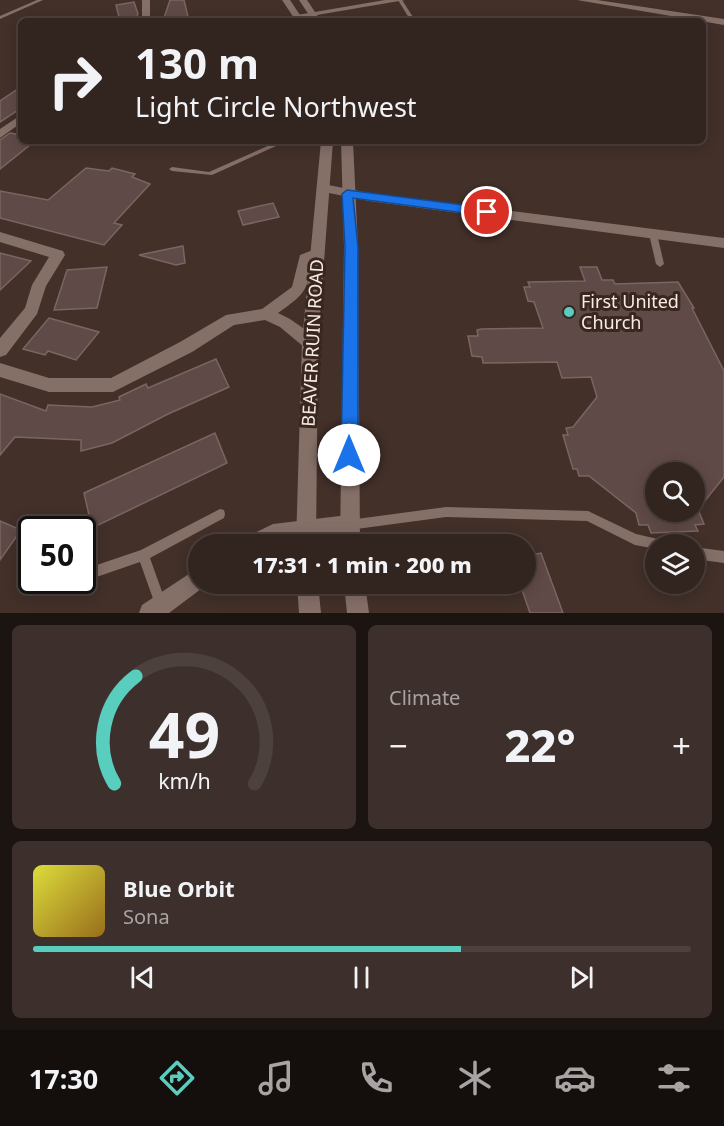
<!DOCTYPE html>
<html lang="en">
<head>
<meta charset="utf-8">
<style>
	:root { --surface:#32241f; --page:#3d302c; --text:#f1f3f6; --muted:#a8a4a4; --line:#4d413d; --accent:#59cebf }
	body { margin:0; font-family:"Noto Sans",sans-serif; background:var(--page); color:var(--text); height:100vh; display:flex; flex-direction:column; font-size:22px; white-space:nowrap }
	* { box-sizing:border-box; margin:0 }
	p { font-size:20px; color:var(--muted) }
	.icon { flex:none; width:33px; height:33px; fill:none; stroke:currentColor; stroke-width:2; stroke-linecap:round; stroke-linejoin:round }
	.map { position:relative; height:613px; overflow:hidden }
	.panel { display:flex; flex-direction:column; gap:12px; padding:12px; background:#1c1411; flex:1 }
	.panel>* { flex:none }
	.top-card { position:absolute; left:18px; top:18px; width:688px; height:126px; border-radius:9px; box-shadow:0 3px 15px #0003,0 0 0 2px var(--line); background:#32241f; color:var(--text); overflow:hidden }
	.buttons { position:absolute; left:645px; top:462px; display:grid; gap:12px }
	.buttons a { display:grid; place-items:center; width:60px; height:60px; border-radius:50%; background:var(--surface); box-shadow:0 3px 15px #0003,0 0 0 2px var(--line); font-size:30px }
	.speed { position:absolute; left:18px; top:516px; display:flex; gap:12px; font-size:30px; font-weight:700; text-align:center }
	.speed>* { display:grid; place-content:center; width:78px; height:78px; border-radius:50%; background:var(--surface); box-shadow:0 3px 15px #0003,0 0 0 2px var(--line); line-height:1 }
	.speed .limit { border:3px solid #111; border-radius:9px; background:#fff; color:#111 }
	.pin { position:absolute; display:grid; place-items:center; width:51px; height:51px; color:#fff; margin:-26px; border:3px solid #fff; border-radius:50%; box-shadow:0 2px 6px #0007 }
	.me { position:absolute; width:66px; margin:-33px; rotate:0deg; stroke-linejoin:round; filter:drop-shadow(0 0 4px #0008) }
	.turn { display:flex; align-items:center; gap:21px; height:126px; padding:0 18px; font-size:27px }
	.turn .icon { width:78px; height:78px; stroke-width:2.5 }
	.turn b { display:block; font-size:42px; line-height:51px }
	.big { font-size:45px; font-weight:800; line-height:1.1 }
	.panel .tile { flex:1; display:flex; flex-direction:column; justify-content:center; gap:9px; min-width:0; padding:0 21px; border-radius:9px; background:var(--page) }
	.panel .dial { align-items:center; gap:0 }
	.dial svg { height:156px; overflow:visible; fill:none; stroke:var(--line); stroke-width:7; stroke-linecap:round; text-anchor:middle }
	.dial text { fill:var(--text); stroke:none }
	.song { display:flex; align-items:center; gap:18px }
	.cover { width:72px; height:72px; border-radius:9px; background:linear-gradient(135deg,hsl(60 70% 55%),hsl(40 70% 35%)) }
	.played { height:6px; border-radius:3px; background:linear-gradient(90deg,var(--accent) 65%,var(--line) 65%) }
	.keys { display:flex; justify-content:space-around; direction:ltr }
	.heat { display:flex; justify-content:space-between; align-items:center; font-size:33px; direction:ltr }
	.panel .tiles { flex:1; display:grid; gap:12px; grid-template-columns:1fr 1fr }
	.tile:last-child { grid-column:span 2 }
	.trip { position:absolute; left:188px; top:534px; width:348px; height:60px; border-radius:30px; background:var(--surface); box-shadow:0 3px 15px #0003,0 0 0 2px var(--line); font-weight:800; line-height:60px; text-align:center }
	.menu { display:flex; height:96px; justify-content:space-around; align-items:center; background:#140e0c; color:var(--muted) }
	.menu .icon { width:42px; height:42px }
	.menu .on { color:var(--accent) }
	.menu b { font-size:27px; color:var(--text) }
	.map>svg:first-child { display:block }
</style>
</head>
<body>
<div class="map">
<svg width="724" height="613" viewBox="0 0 724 613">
	<rect width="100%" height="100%" fill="#423029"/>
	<!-- building -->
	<g fill="#604a48" stroke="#7b6562" stroke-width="1.5" fill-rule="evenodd">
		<path d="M170,0H184L189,21H163Z"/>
		<path d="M134,2L138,14L134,21H120L116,5Z"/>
		<path d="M21,87V108L0,122V101Z"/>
		<path d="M10,133L21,135V141H35L0,169V140Z"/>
		<path d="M86,168L109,171L112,168L135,174L132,177L150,184L114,223L122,225L104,245L0,218V191L48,200Z"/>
		<path d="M273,203L279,217L243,225L238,211Z"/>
		<path d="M183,246L185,263L176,265L139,255Z"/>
		<path d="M0,253L31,261L0,290Z"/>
		<path d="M107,267L97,308L54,310L67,270Z"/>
		<path d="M580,267H597L602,280H613L615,284L678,282L694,308H692L724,371V477L696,512H699L704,524L695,525L698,531L651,533L648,525H639L636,513L589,476H579L577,469H573L563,435H568L566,428L573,427L597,397L591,377L562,378L557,362L483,363L482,357L472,356L468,336H478L477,330L481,329L543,328L534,302L528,301L524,287H530L528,282L585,281ZM656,472H694V512H656Z"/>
		<path d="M49,318L99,332L76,360L48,351L45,355L23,349Z"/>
		<path d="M216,359L229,387L168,414L112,443L81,451V440L15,437L0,455V394L46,411L48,405L92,407L120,400L119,397L146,384L148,388Z"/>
		<path d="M215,433L227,463L92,528L84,493Z"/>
		<path d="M0,521L21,530L0,560Z"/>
		<path d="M541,553L563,613H530L520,584H525V556Z"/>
	</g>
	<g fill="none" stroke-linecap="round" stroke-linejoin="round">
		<!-- lane -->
		<g fill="#857068" fill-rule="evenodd">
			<path d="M37,0H43L0,19V16Z"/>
			<path d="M398,0H402L413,17V18H409Z"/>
			<path d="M279,141H287L212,175L172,171L169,169L172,167L209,172Z"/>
			<path d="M653,231L657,234L664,264L660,267L656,264L649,234Z"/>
			<path d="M446,507L588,511L636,534L662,540L664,544H656V549L635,545L587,521L446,517L349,530L345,529L344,525L345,521L349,520Z"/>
			<path d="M220,509L224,510L225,514L224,518L150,558L166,603L164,607L160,609L156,607L140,562L82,582L79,580H82V570L141,550Z"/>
			<path d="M694,547L724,551V563L694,559Z"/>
			<path d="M61,580H75L73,584L67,587L63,585Z"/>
		</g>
		<!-- street -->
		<g fill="#857068" fill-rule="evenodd">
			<rect x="142" y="0" width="8" height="21"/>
			<path d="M385,0H405L282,21H262Z"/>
			<path d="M577,0H597L724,19V25Z"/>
			<path d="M21,115V123L0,138V129Z"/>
			<path d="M323,184L369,193L724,238V248L369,201L319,191V185Z"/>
			<path d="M0,232L63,251L65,255L46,286L37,314L6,355L0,357V338L25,308L32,285L49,257L0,242Z"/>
			<path d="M318,248L325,253L312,262C308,292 302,296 278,313L290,319L316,337L318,342L316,347L310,348L304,347L280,327L265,320L234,325L192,352L113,392H49L0,377V363L49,378H111L180,342L226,315L262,309L292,287L300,255Z"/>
			<path d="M348,515L355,518L358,525L355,532L348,535L273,544H243L246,537L273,524Z"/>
			<path d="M198,568V584H207L205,586L169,613H139L142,605Z"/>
		</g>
		<!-- secondary -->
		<g fill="#857068" fill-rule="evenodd">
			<path d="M282,0H290L304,21H296Z"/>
			<path d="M299,0H307L321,21H313Z"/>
			<path d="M321,141H333L318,342L316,544H296L302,342Z"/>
			<path d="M341,141H353L358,247L360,544H340L344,247Z"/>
			<path d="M297,584H318L321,613H299Z"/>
			<path d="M344,584H365L369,613H347Z"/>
		</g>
	</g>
	<!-- route -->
	<path fill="#1a73e8" stroke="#114b97" stroke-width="1.5" d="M347,190L487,208L493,212L487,216L353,198L358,247V455L355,461L349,463L343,461L341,455L345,247L342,194Z"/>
	<!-- markers -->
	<circle fill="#59cebf" stroke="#38261f" stroke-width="2" cx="569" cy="312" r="6"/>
	<g text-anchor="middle" stroke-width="6" stroke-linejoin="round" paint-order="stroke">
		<!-- poi labels -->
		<g font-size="18" fill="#f7ebe6" stroke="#38261f" text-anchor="start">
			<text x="581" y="308">First United<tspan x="581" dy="21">Church</tspan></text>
		</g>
		<!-- street labels -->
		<g font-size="18" fill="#f7ebe6" stroke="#38261f">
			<text transform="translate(313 343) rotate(-87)" y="6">BEAVER RUIN ROAD</text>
		</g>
	</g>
</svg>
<div class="buttons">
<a><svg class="icon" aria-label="search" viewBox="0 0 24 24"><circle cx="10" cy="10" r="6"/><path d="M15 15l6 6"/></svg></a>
<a><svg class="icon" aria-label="layers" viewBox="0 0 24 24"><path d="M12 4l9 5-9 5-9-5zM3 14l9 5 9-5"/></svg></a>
</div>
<div class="speed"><div class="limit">50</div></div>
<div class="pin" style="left:487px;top:212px;background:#d93025"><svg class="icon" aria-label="arrive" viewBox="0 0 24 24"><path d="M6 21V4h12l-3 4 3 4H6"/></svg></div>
<svg class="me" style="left:349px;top:455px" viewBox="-20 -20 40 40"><circle r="19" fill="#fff"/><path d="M0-13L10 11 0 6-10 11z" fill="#1a73e8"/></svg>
<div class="trip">17:31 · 1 min · 200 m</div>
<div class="top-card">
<div class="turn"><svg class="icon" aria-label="right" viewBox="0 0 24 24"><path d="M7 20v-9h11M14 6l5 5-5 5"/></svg><div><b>130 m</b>Light Circle Northwest</div></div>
</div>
</div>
<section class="panel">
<div class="tiles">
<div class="tile dial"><svg viewBox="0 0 100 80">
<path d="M14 69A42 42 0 1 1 86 69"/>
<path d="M14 69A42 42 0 0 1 25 14" stroke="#59cebf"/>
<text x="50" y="56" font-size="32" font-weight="700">49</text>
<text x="50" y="72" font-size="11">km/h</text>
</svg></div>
<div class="tile"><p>Climate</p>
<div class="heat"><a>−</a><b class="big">22°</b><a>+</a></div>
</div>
<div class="tile">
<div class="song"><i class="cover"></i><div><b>Blue Orbit</b><p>Sona</p></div></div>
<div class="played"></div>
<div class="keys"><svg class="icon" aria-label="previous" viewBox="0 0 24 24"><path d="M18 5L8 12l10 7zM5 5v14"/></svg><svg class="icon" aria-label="pause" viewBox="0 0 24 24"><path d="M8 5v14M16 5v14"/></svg><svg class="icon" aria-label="next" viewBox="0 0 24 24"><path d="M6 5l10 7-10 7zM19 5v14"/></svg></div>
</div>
</div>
</section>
<nav class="menu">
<b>17:30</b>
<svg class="icon on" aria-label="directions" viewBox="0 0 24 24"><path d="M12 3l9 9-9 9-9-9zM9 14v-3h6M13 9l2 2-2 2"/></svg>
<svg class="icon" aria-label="music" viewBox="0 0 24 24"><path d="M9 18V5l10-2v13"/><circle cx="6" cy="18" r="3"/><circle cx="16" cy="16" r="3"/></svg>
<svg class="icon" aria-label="phone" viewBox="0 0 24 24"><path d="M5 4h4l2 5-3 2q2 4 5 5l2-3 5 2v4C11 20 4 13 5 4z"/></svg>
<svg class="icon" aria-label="climate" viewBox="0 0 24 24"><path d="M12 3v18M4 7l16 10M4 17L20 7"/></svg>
<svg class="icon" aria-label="car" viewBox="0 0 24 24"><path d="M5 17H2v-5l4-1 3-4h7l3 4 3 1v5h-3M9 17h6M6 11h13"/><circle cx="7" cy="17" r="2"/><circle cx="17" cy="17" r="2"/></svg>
<svg class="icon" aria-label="filters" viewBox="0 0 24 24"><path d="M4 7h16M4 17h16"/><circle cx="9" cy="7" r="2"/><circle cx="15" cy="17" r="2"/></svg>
</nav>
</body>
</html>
